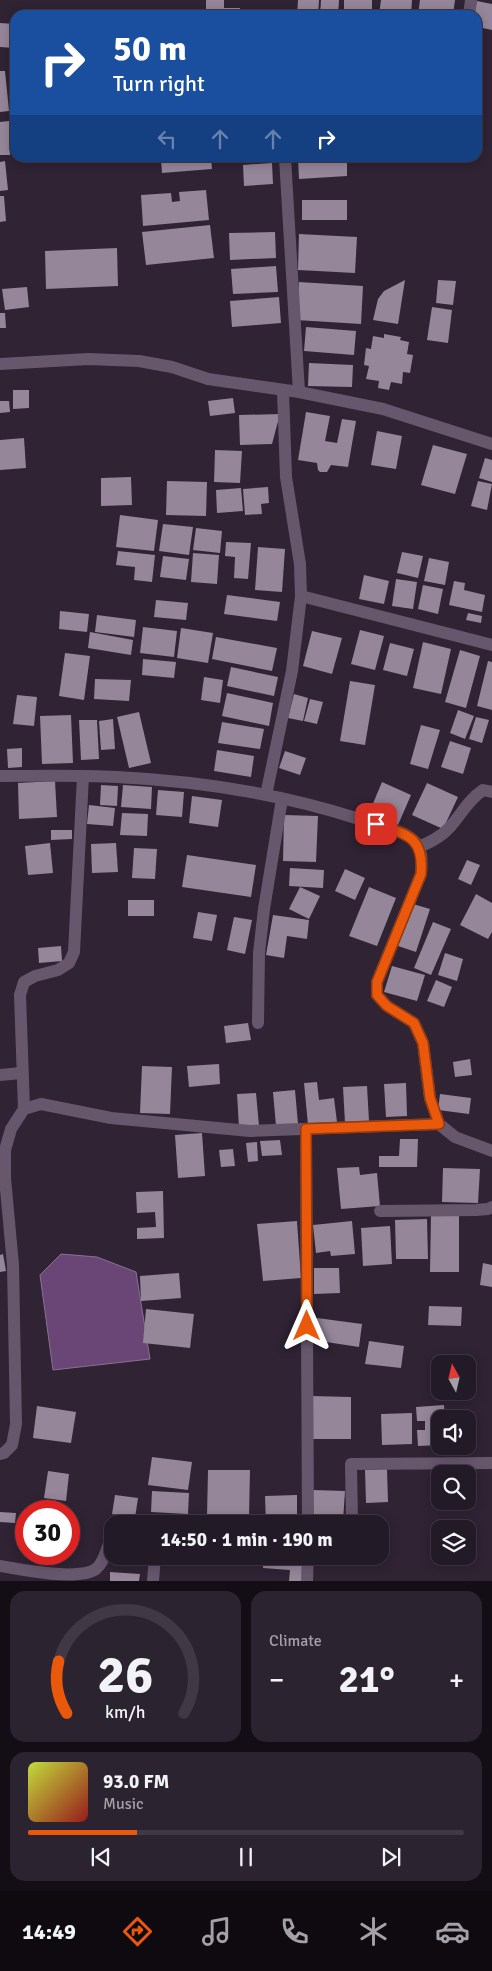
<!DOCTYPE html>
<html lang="en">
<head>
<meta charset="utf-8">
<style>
	:root { --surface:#231a27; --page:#2b232f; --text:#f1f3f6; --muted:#a3a1a7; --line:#403844; --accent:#ea580c }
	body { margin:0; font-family:Signika,sans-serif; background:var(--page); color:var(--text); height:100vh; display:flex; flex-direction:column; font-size:19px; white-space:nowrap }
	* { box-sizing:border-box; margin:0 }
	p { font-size:16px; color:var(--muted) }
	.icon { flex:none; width:28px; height:28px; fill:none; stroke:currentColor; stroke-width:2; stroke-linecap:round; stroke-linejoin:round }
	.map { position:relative; height:1581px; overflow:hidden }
	.panel { display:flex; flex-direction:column; gap:10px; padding:10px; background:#130e15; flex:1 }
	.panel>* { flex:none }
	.top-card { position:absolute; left:10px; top:10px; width:472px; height:152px; border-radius:15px; box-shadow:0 2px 12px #0003,0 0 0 1px var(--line); background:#1a4fa0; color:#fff; overflow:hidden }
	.needle { width:32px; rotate:352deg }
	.tools { position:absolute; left:431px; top:1355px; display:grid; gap:10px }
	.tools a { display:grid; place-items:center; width:45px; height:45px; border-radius:10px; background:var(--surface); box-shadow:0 2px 12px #0003,0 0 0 1px var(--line); font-size:25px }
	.speed { position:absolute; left:15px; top:1500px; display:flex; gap:10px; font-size:25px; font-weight:700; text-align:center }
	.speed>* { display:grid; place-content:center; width:65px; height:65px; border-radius:50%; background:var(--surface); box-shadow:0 2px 12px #0003,0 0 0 1px var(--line); line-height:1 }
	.speed .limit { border:8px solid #d22; background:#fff; color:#111 }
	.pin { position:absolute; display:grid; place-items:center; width:42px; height:42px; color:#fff; margin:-21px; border-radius:10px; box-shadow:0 2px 8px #0006 }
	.me { position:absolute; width:55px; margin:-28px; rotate:0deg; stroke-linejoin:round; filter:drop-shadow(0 0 4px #0008) }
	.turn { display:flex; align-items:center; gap:18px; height:105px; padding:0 20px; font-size:22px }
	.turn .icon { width:65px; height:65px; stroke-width:2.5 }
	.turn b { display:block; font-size:35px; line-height:42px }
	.lanes { display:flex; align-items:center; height:48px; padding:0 20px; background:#0003; justify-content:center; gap:25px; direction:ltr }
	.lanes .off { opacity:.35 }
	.big { font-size:38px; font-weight:800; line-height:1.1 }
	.panel .tile { flex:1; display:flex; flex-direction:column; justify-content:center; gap:8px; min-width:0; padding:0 18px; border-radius:15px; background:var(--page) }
	.panel .dial { align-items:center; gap:0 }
	.dial svg { height:130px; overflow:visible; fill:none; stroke:var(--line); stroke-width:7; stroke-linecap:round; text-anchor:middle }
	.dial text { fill:var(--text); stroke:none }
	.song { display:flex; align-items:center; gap:15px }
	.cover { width:60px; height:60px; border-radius:8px; background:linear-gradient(135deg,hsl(70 70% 55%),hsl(0 70% 35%)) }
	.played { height:5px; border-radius:2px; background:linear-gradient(90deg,var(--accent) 25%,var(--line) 25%) }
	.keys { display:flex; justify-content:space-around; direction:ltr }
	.heat { display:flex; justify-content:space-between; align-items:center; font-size:28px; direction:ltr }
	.panel .tiles { flex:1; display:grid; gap:10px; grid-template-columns:1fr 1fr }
	.tile:last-child { grid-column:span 2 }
	.trip { position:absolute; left:104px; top:1515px; width:285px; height:50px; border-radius:15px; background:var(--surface); box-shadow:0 2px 12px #0003,0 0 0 1px var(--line); font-weight:800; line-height:50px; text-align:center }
	.tabs { display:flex; height:80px; justify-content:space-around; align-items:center; background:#0e0a10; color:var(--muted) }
	.tabs .icon { width:35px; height:35px }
	.tabs .active { color:var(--accent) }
	.tabs b { font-size:22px; color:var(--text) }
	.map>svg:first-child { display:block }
</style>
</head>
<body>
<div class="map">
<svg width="492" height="1581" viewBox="0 0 492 1581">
	<rect width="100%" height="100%" fill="#2f2334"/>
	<!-- water -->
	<path fill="#6a4676" stroke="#8b6f94" d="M61,1254L97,1257L136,1272L150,1359L53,1370L40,1275Z"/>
	<!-- building -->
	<g fill="#95869a">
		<path d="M206,0H224V8H240V15H206Z"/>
		<path d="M298,0H319L318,15H297Z"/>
		<path d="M321,0H339L338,15H320Z"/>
		<rect x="344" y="0" width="28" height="15"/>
		<path d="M381,0H412L411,15H379Z"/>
		<path d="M420,0H455L453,15H418Z"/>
		<path d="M477,1L492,4V30L478,27V15H474Z"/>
		<path d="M0,23L15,24V48L0,47Z"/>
		<path d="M0,71H5L9,111L0,112Z"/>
		<path d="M9,121L10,155H0V122Z"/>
		<path d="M161,158H211L212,169L162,173Z"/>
		<path d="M298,158H347V176L299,179Z"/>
		<path d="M5,161L8,190L0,191V162Z"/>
		<path d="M272,163L273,184L244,186L243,165Z"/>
		<path d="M206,190L209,220L143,226L141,195L171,193L172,202L180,201L179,192Z"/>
		<path d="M0,196H4L6,221L0,222Z"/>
		<rect x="302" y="200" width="45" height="20"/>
		<path d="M210,225L214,258L146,265L142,232Z"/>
		<path d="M275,232L276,258L230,260L229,233Z"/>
		<path d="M299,234L357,237L355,273L298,270Z"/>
		<path d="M117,248L118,286L46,289L45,251Z"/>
		<path d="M276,266L278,292L233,294L231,269Z"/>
		<path d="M405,280L398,324L373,320L378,299L384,291Z"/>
		<path d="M438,280L456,281L453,305L436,303Z"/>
		<path d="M299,282L363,286L361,324L296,320Z"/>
		<path d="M27,287L29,307L5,310L2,289Z"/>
		<path d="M279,297L281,323L232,327L230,301Z"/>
		<path d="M432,307L452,310L448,343L427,340Z"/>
		<path d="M0,313H5L6,328H0Z"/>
		<path d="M306,327L356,331L354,355L304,351Z"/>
		<path d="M384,334L401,337L400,340L409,342L407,354L413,355L410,373L403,372L402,384L391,382L389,390L378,388L379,381L366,379L369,366L364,365L366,348L371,349L373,336L384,338Z"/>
		<path d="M309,363L353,365L352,387L308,386Z"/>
		<path d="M13,390H29V408L13,409Z"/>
		<path d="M233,398L235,413L210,416L208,401Z"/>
		<path d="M0,401H9L10,412L0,413Z"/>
		<path d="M306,412L330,416L325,441L337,443L342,419L356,421L348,467L331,465L327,472H320L318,470L317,463L298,460Z"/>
		<path d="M280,414L272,444L240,445L239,415Z"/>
		<path d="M377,431L402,436L396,469L371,465Z"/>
		<path d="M24,438L26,468L0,470V440Z"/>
		<path d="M433,445L467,454L455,494L421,485Z"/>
		<path d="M215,450L242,451L240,483L214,482Z"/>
		<path d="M485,458L492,460V482L479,478Z"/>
		<path d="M131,477L132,505L101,506V478Z"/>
		<path d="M167,481L207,482L206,516L166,515Z"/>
		<path d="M478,481L492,484L487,510L471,506Z"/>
		<path d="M268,487L269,503L261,504L262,514L245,515L243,489Z"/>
		<path d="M241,488L243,511L217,513L216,490Z"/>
		<path d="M120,515L158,520L154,551L116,547Z"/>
		<path d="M163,524L193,527L189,555L159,551Z"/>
		<path d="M196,528L222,531L220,553L193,550Z"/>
		<path d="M226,542L251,543L248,579L234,578L235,557L225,556Z"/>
		<path d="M258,547L285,549L282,592L255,590Z"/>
		<path d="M118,551L155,555L152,582L134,580L135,567L116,565Z"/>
		<path d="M402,552L423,556L418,578L397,573Z"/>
		<path d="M193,553L219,555L217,584L191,582Z"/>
		<path d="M163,556L189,559L186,580L160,577Z"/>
		<path d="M429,558L449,562L445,585L424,581Z"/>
		<path d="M364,575L389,581L384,604L359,599Z"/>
		<path d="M396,579L417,582L413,609L392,606Z"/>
		<path d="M454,581L465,583L464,590L485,595L482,612L449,605Z"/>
		<path d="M423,585L443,589L438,614L418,609Z"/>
		<path d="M227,595L280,602L277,621L224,614Z"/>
		<path d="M156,600L188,603L186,620L154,617Z"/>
		<path d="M60,611L89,614L87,632L59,629Z"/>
		<path d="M468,613L482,616L481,623L466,620Z"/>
		<path d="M97,615L136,620L134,637L95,632Z"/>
		<path d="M143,627L177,631L174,657L140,653Z"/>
		<path d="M181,628L213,633L208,663L177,658Z"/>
		<path d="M360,630L384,636L375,670L351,664Z"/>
		<path d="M312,631L342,638L332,674L303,666Z"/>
		<path d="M90,632L133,640L131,655L88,648Z"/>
		<path d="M216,637L277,648L272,671L212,659Z"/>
		<path d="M423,642L451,649L441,694L413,688Z"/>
		<path d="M390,643L414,649L407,676L383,670Z"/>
		<path d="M460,650L480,656L466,708L445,702Z"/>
		<path d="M65,653L90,656L84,700L59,696Z"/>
		<path d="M143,659L176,662L174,678L142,675Z"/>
		<path d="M488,661L492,662V710L477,706Z"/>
		<path d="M231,667L278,677L274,696L227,686Z"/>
		<path d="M204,677L223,680L220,703L201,700Z"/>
		<path d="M95,679L131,680L129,701L94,699Z"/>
		<path d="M350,681L375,685L365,745L340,741Z"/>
		<path d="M227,693L273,703L269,726L222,716Z"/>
		<path d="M294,694L308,698L303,721L288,718Z"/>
		<path d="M17,695L37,697L34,726L13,724Z"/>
		<path d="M310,699L323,702L317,724L304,721Z"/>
		<path d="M458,710L474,716L465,739L450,733Z"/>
		<path d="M139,712L151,763L129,768L117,717Z"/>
		<path d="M71,715L73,763L42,764L40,716Z"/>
		<path d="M476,717L489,720L482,743L469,739Z"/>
		<path d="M113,719L115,749L101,750L99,721Z"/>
		<path d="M79,720H97L99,759L81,760Z"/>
		<path d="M222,722L264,729L260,749L218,743Z"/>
		<path d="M421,725L440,730L428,769L410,764Z"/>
		<path d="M450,741L471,748L463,774L441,767Z"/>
		<path d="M22,748V767L8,768L7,749Z"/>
		<path d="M217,750L254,756L251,777L214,771Z"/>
		<path d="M285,751L306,758L300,775L279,768Z"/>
		<path d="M55,781L57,817L19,819L18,783Z"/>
		<path d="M382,782L411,795L398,825L369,813Z"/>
		<path d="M427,783L458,797L443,829L412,815Z"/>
		<path d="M101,785L118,786L117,806L100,805Z"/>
		<path d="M123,785L152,787L151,809L121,807Z"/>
		<path d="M158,790L184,792L182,817L156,815Z"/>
		<path d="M192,796L222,800L218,827L189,823Z"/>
		<path d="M89,805L115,808L113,826L87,824Z"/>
		<path d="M122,813L148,814L147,836L120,835Z"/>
		<path d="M284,815L318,816L316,862L283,861Z"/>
		<path d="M51,830H72V839L51,840Z"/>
		<path d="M50,843L53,873L28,875L25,846Z"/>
		<path d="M116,843L118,872L92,873L91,844Z"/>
		<path d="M134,848L157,849L155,879L132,878Z"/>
		<path d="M187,855L256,865L251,897L182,887Z"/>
		<path d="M467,860L480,865L471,885L458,879Z"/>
		<path d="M290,868L324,870L323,888L289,886Z"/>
		<path d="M345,869L365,878L355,900L335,891Z"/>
		<path d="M300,887L320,896L309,919L289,909Z"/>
		<path d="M369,887L396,898L377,946L349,936Z"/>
		<path d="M476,894L492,903V932L488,939L460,925Z"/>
		<rect x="128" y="900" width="26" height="16"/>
		<path d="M413,904L430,909L416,952L398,946Z"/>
		<path d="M198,912L217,915L212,941L193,938Z"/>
		<path d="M273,915L309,920L307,939L287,936L284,958L266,955Z"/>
		<path d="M234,917L252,920L245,954L227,950Z"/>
		<path d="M433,922L451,929L431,975L414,968Z"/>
		<path d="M61,946L62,961L39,963L38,948Z"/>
		<path d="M445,953L463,959L457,981L438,975Z"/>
		<path d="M392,966L425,975L417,1001L384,992Z"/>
		<path d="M436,980L452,987L444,1007L427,1001Z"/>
		<path d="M248,1023L251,1040L226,1043L224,1026Z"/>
		<path d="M470,1059L472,1075L455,1077L453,1062Z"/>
		<path d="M219,1064L220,1084L189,1087L187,1066Z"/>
		<path d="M142,1066L172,1067L170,1114L140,1113Z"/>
		<path d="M317,1082L319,1100L334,1098L337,1122L308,1125L304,1083Z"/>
		<path d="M406,1083L407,1116L386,1117L384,1084Z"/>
		<path d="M367,1086L369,1121L345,1123L343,1087Z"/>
		<path d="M295,1090L298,1124L276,1126L273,1092Z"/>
		<path d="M256,1093L259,1126L239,1127L237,1094Z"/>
		<path d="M440,1094L471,1098L469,1114L438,1110Z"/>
		<path d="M202,1133L205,1176L178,1178L175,1135Z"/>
		<path d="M400,1139H418L417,1167H379V1156H399Z"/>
		<path d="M280,1140L282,1155L262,1156L260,1141Z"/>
		<path d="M257,1142L258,1161L248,1162L246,1143Z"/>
		<path d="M233,1149L235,1166L221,1167L219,1150Z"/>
		<path d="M359,1167L360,1175L377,1173L380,1206L341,1209L337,1168Z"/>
		<path d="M443,1168L480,1169L478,1203L442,1202Z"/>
		<path d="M163,1191L164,1238L137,1239V1228L156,1227L155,1212L137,1213L136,1192Z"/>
		<path d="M431,1215L459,1216V1272H430Z"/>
		<path d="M427,1219L428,1259H396L395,1220Z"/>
		<path d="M297,1221L301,1278L263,1281L257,1224Z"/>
		<path d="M352,1221L355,1254L331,1256L330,1251L316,1253L313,1225Z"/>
		<path d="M390,1226L392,1264L363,1266L361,1228Z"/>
		<path d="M3,1254L6,1271L0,1272V1255Z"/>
		<path d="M483,1263L492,1265V1287L480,1285Z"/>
		<path d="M314,1268H339L340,1293L314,1294Z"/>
		<path d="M179,1273L181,1298L141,1301L140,1276Z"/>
		<path d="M429,1306L462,1307L461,1326L428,1325Z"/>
		<path d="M146,1309L194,1314L190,1348L143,1343Z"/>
		<path d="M317,1318L362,1324L359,1347L313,1340Z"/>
		<path d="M369,1341L404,1346L401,1368L365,1364Z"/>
		<path d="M311,1396L351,1397V1439H311Z"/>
		<path d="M444,1405L445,1419H440V1445L418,1446L417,1430H425V1421H417L416,1407Z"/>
		<path d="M37,1406L76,1412L71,1443L33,1438Z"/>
		<path d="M412,1413V1444L382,1445L381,1414Z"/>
		<path d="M152,1457L192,1462L188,1490L148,1485Z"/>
		<path d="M387,1469L388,1502L366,1503L365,1470Z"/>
		<path d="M208,1470H250L249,1517H207Z"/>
		<path d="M48,1471L69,1474L66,1501L44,1498Z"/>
		<path d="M433,1482H440V1501L458,1502L436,1505Z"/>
		<path d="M313,1490L345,1491L343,1521L313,1520Z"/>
		<path d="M152,1491L189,1493L188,1514L151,1512Z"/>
		<path d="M115,1495L138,1498L135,1518L112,1514Z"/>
		<path d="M297,1495V1524H266L265,1496Z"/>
		<path d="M0,1512L16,1513L15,1523L0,1522Z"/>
		<path d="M163,1556H187V1562L163,1563Z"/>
		<path d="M264,1556L305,1559L303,1581H289L290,1570L263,1568Z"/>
		<path d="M110,1572L140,1574L139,1581H110Z"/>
	</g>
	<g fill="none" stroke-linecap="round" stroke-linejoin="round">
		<!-- minor -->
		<g stroke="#67576d" stroke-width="12">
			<path d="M469,15L471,0"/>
			<path d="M285,158L299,392"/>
			<path d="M0,364L88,359L139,361L172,367L208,379L299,392L383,409L492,444"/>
			<path d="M301,596L492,645"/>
			<path d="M0,776C39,776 78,775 117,777C198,781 282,794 359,819C374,824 400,829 412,839C423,847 422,862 421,874L377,982V995L387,1006L414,1023L423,1043L430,1098L439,1124L455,1137L492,1151"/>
			<path d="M266,795L292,671L301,596L300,564L286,477L283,391"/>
			<path d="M419,847C430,842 441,837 449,828C462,814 467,801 483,790L492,792"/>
			<path d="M258,1023L259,953L264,909L282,799"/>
			<path d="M0,1075L21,1073"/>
			<path d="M24,1109L20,995L24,982L35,976L58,970L69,963L74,952L83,776"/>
			<path d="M306,1129L308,1524"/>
			<path d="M380,1211L476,1210L488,1209L492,1207"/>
			<path d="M0,1454L4,1453L12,1445L16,1424L13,1265L5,1178V1150L11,1129L24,1109L41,1104L111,1118L250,1131L439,1124"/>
			<path d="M158,1524L171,1520L224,1524"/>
			<path d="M344,1524L352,1522L351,1464L492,1463"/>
			<path d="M0,1566C22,1570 79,1581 96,1569C105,1562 106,1547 112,1538"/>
			<path d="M153,1581L155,1556"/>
			<path d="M307,1581L308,1556"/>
		</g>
	</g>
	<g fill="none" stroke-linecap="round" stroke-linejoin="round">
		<!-- route casing -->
		<g stroke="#983908" stroke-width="12">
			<path id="route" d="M307,1326L306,1129L439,1124L430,1098L423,1043L414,1023L387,1006L377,995V982L421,874C424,836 407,835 376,824"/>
		</g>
		<!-- route -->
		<use href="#route" stroke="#ea580c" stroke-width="9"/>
	</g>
</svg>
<div class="tools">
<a><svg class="needle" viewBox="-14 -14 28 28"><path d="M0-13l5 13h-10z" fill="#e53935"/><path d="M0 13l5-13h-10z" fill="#a3a1a7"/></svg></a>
<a><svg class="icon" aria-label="sound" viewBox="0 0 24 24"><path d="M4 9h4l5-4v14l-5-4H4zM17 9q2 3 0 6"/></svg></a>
<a><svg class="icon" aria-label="search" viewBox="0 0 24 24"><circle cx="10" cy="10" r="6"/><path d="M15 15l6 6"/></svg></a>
<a><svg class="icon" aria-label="layers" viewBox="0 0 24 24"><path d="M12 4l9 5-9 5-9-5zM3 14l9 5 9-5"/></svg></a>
</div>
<div class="speed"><div class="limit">30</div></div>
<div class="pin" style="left:376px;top:824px;background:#d93025"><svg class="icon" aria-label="arrive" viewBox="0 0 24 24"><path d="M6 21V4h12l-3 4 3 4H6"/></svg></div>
<svg class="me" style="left:307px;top:1326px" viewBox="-20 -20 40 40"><path d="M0-17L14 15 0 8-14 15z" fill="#ea580c" stroke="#fff" stroke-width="4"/></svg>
<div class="trip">14:50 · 1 min · 190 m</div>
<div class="top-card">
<div class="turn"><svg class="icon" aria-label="right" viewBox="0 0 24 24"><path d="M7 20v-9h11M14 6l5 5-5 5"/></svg><div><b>50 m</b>Turn right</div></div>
<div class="lanes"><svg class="icon off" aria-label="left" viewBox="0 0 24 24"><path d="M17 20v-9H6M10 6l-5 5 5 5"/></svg><svg class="icon off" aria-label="ahead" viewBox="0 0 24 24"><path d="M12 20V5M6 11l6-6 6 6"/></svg><svg class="icon off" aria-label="ahead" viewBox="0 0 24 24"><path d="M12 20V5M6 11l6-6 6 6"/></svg><svg class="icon" aria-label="right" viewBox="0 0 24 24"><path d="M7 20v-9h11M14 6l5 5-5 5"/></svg></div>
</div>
</div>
<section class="panel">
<div class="tiles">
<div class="tile dial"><svg viewBox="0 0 100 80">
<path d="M14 69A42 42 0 1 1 86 69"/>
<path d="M14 69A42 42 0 0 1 9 37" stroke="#ea580c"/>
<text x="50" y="56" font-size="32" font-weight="700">26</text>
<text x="50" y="72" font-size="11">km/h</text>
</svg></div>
<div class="tile"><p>Climate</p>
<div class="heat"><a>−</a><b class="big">21°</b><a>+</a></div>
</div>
<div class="tile">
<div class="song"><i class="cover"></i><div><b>93.0 FM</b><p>Music</p></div></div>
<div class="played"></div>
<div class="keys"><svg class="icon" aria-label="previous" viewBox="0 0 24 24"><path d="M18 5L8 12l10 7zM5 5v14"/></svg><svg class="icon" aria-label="pause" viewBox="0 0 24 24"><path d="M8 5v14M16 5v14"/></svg><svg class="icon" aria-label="next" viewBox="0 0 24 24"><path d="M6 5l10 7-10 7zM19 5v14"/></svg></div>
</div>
</div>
</section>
<nav class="tabs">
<b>14:49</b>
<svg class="icon active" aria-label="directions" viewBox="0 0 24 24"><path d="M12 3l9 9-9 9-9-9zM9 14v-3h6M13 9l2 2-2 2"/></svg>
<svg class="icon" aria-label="music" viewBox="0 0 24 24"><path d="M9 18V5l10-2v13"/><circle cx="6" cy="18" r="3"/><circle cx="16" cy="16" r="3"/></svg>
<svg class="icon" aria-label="phone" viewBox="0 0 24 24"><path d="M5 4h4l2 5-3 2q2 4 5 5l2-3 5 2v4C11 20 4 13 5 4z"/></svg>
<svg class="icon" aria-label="climate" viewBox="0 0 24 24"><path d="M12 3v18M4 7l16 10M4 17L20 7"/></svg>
<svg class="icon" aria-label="car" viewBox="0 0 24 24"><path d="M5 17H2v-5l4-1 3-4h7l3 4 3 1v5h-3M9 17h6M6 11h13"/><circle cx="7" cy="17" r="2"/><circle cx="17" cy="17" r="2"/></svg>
</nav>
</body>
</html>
